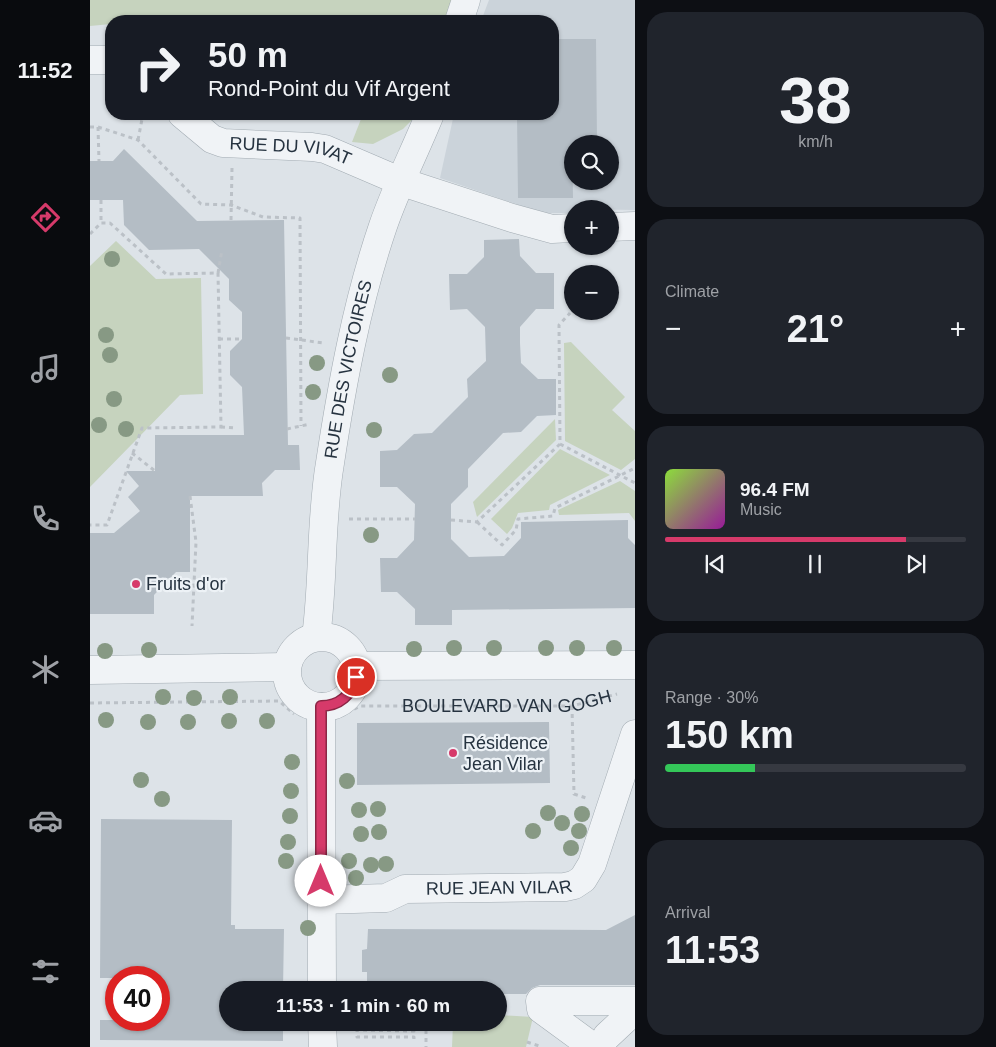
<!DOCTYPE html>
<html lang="en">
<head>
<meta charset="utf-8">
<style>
	:root { --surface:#171b24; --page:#20242c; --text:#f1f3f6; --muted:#9ea1a6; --line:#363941; --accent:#d63a6a }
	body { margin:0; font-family:Helvetica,sans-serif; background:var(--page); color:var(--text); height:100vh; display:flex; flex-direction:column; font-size:19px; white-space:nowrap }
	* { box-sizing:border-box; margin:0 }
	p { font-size:16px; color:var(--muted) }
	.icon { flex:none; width:28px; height:28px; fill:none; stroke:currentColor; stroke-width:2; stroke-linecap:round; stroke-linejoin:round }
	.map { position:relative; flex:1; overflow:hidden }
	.details { display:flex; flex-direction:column; gap:12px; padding:12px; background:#0d0f14; width:361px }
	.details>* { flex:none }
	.hud { position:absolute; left:15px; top:15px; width:454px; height:105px; border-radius:20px; box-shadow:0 1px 4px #0004; background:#171b24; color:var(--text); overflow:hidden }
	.fabs { position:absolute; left:474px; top:135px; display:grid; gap:10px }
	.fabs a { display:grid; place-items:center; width:55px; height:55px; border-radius:50%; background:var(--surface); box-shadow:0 1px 4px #0004; font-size:25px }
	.speed { position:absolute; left:15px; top:966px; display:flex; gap:10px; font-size:25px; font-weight:700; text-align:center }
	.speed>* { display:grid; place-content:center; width:65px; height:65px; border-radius:50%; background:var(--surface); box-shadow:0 1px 4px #0004; line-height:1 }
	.speed .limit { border:8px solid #d22; background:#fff; color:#111 }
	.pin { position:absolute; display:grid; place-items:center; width:42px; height:42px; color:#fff; margin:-21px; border:2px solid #fff; border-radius:50%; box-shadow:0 1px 5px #0007 }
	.me { position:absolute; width:55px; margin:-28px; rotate:0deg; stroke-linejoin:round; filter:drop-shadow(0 0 4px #0008) }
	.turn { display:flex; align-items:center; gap:18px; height:105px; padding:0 20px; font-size:22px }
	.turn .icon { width:65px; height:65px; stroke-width:2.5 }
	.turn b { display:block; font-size:35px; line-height:42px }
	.big { font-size:38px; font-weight:600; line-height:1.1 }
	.details .tile { flex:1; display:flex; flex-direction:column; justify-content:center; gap:8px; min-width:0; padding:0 18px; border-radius:20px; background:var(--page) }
	.details .dial { align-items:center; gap:0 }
	.dial b { font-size:65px; line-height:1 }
	.song { display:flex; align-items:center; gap:15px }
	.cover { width:60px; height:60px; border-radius:8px; background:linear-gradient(135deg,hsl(90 70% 55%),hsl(300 70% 35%)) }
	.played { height:5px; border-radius:2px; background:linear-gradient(90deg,var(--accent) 80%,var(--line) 80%) }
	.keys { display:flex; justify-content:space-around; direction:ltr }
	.heat { display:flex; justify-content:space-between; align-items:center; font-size:28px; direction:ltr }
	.charge { height:8px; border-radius:4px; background:linear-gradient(90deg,#34c759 30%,var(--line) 0) }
	.trip { position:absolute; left:129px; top:981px; width:288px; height:50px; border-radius:25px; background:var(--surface); box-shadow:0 1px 4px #0004; font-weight:600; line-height:50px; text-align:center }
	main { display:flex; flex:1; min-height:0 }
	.tab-bar { display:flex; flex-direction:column; width:90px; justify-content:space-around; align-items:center; background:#090b0e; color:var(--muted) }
	.tab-bar .icon { width:35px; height:35px }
	.tab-bar .current { color:var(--accent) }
	.tab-bar b { font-size:22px; color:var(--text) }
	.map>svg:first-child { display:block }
</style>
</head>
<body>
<main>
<nav class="tab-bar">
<b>11:52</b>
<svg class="icon current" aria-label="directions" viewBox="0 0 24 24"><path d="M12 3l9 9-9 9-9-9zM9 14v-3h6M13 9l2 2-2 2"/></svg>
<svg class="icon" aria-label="music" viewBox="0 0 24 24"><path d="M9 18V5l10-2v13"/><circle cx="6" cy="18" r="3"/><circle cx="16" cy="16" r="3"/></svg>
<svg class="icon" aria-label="phone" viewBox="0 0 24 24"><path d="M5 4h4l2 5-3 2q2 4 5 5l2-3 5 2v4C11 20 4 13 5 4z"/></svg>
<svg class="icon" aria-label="climate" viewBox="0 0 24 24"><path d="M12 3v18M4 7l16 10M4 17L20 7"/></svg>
<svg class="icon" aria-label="car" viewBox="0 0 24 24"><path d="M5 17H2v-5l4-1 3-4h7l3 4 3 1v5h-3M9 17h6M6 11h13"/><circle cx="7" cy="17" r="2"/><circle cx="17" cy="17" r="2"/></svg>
<svg class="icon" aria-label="filters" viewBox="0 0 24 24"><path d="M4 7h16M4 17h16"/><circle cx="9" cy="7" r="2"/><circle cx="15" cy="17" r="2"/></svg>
</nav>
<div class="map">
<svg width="545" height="1047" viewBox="0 0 545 1047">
	<rect width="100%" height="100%" fill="#dde3e8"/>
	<!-- built -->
	<path fill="#cbd3da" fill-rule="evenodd" d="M399,0H545V210L482,209V213H452L350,178L364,114H462V21H391ZM482,144H520V181H482Z"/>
	<!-- green -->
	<g fill="#c6d3be">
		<path d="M0,0H364L357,21H21V24L0,26Z"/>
		<path d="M273,114H328L313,129L283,144L262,142Z"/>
		<path d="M26,241L66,279L111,278L113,394L90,395L0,487V266Z"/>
		<path d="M481,342L535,397L522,410L545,431V459L531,470L475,441L474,343Z"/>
		<path d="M465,419L466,440L387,517L383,502Z"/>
		<path d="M470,449L520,475L460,505L459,510L428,513L422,528L417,534L401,519Z"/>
		<path d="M530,481L545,491V521L539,513L469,515L468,510Z"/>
		<path d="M408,1015L443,1017L436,1047H362L363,1023L408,1022Z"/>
	</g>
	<!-- building -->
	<g fill="#b4bdc5">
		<path d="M462,39H506L507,142L482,143L483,198H428L427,114H462Z"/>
		<path d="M34,149L107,221L194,220L198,445H209L210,470H185L172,483L173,496H100V572H86L64,595V614H0V533H24L50,511L38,497L49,486L36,471H65V435H154L152,387L140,375V351L152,339V312L139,300V279L109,249L59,250L34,225L33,200H0V161H23Z"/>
		<path d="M429,239L430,256L446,273H464V309H446L430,327V343L431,363L448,379H466V415L447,416L431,432L413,433L378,469V487L361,504V539L379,557L414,556L431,538V522L538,520V538L545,545V608L362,610V625H325V609L307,592H291L290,558H307L324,540L325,504L307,487H290V451L307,450L324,434L342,433L378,397L377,379L396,361L395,327L377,309L360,310L359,274H377L394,257V240Z"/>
		<path d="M459,722L460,783L267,785V723Z"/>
		<path d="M11,819L142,820L141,925H145V929H194L193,990H138V1022H193V1041L10,1040V1020H69V978H10Z"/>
		<path d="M545,915V985H450L442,988L436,994H408V990H277V972H272V950L277,949L278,929L516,930Z"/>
	</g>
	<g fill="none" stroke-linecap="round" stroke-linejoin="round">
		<!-- minor casing -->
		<g stroke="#a2abb2" stroke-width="29">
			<g id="minor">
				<path d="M369,21L376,0"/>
				<path d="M0,60H21"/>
				<path id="s2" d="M92,114L122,139L133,143L222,147L235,149L312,182L422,218L462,229L482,228"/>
				<path d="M520,227L545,226"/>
				<path id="s3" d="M226,637C234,580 230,521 240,463C252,384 267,302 293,226C306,188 325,151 340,114"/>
				<circle cx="232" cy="672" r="35"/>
				<path d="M266,666L545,665"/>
				<path d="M0,670L197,667"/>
				<path d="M231,707L232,990"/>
				<path id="s4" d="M231,900L296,898L315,889L475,887L484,885L493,879L502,864L545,734"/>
				<path d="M232,1022L233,1047"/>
				<path d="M517,1036L545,1010"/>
				<path d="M503,1047L451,1009L450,1001H545"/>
			</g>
		</g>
		<!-- path -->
		<g stroke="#bbc1c7" stroke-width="3" stroke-dasharray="4 4" stroke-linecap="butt">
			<path d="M0,127H8L48,140L111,204L141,205L173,217L210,218L211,426"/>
			<path d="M8,127L9,161"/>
			<path d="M48,140L53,114"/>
			<path d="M11,200V223"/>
			<path d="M141,220L142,168"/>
			<path d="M0,234L11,223H20L76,274L128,273L131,427L52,428L17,525H0"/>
			<path d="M128,273L132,250"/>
			<path d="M196,338L234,343"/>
			<path d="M129,339H152"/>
			<path d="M131,427L145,428"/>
			<path d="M197,429L220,424"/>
			<path d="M470,444L545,483"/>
			<path d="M42,453L65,471"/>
			<path d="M100,496L106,542L102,626"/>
			<path d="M259,519H325"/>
			<path d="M361,520L387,522L470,444L469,325L480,313"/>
			<path d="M387,522L412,545L426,530L428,519L463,516L465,508L545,468"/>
			<path d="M0,703L189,701L204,714"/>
			<path d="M482,706L484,794L496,798"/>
			<path id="s1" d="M257,713L270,706H482L527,694"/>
			<path d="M267,1022L324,1023V1031L267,1030V1037H324V1042"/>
			<path d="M336,1022V1047"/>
			<path d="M437,1042L452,1047"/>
		</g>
		<!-- minor -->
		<use href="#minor" stroke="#f0f3f6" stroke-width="28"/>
	</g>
	<!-- trees -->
	<g fill="#879984">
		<circle cx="22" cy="259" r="8"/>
		<circle cx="16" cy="335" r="8"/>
		<circle cx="20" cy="355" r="8"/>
		<circle cx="227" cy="363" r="8"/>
		<circle cx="300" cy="375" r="8"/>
		<circle cx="223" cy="392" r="8"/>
		<circle cx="24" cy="399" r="8"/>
		<circle cx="9" cy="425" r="8"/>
		<circle cx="36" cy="429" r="8"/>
		<circle cx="284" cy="430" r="8"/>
		<circle cx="281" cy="535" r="8"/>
		<circle cx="364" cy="648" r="8"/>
		<circle cx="404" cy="648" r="8"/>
		<circle cx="456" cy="648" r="8"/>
		<circle cx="487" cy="648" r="8"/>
		<circle cx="524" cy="648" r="8"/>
		<circle cx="324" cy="649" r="8"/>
		<circle cx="59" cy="650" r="8"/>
		<circle cx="15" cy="651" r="8"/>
		<circle cx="73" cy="697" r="8"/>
		<circle cx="140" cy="697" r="8"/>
		<circle cx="104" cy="698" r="8"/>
		<circle cx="16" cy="720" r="8"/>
		<circle cx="139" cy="721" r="8"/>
		<circle cx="177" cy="721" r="8"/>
		<circle cx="58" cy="722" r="8"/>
		<circle cx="98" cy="722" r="8"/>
		<circle cx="202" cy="762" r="8"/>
		<circle cx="51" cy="780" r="8"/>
		<circle cx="257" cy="781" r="8"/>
		<circle cx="201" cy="791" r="8"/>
		<circle cx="72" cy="799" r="8"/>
		<circle cx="288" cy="809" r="8"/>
		<circle cx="269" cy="810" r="8"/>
		<circle cx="458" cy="813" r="8"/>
		<circle cx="492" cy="814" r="8"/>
		<circle cx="200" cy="816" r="8"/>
		<circle cx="472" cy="823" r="8"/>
		<circle cx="443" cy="831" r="8"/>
		<circle cx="489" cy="831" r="8"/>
		<circle cx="289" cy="832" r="8"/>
		<circle cx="271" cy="834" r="8"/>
		<circle cx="198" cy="842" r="8"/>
		<circle cx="481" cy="848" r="8"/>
		<circle cx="196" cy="861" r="8"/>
		<circle cx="259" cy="861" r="8"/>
		<circle cx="296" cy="864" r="8"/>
		<circle cx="281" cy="865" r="8"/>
		<circle cx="266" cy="878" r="8"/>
		<circle cx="218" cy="928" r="8"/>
	</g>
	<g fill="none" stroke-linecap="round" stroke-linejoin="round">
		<!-- route casing -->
		<g stroke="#8b2645" stroke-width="12">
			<path id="route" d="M231,881V706C249,706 262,695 266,677"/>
		</g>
		<!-- route -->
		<use href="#route" stroke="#d63a6a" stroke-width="9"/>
	</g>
	<!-- markers -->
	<g fill="#d63a6a" stroke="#edf2f6" stroke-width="2">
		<circle cx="46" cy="584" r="5"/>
		<circle cx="363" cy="753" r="5"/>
	</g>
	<g text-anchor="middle" stroke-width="4.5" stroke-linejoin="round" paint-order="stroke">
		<!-- street labels -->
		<g font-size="18" fill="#263340" stroke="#edf2f6">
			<text dy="6" stroke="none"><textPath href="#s2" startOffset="119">RUE DU VIVAT</textPath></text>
			<text dy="6" stroke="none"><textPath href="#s3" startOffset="270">RUE DES VICTOIRES</textPath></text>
			<text dy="6" stroke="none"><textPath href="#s1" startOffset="162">BOULEVARD VAN GOGH</textPath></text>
			<text dy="6" stroke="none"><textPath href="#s4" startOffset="180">RUE JEAN VILAR</textPath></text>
		</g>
		<!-- poi labels -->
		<g font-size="18" fill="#263340" stroke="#edf2f6" text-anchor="start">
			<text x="56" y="590">Fruits d'or</text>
			<text x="373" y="749">Résidence<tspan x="373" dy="21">Jean Vilar</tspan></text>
		</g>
	</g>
</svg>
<div class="fabs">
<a><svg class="icon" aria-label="search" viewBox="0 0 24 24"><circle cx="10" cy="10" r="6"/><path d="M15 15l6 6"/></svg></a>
<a>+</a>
<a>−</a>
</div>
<div class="speed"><div class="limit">40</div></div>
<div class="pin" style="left:266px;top:677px;background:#d93025"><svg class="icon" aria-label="arrive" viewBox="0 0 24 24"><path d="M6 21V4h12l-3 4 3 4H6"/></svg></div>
<svg class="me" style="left:231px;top:881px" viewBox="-20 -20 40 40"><circle r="19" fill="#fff"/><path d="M0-13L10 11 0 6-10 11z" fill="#d63a6a"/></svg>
<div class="trip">11:53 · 1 min · 60 m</div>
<div class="hud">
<div class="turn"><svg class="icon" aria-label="right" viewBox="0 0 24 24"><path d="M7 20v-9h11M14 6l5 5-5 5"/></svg><div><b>50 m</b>Rond-Point du Vif Argent</div></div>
</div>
</div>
<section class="details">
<div class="tile dial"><b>38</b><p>km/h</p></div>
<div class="tile"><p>Climate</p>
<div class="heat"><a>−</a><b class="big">21°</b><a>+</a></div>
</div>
<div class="tile">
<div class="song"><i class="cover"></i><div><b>96.4 FM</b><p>Music</p></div></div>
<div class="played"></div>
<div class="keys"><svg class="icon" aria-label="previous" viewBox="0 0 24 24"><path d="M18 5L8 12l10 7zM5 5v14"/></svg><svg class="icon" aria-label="pause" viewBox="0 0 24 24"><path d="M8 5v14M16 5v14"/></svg><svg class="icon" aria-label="next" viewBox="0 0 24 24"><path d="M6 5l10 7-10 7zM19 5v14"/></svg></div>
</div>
<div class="tile"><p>Range · 30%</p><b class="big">150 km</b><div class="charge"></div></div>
<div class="tile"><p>Arrival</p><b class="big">11:53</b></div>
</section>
</main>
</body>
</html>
